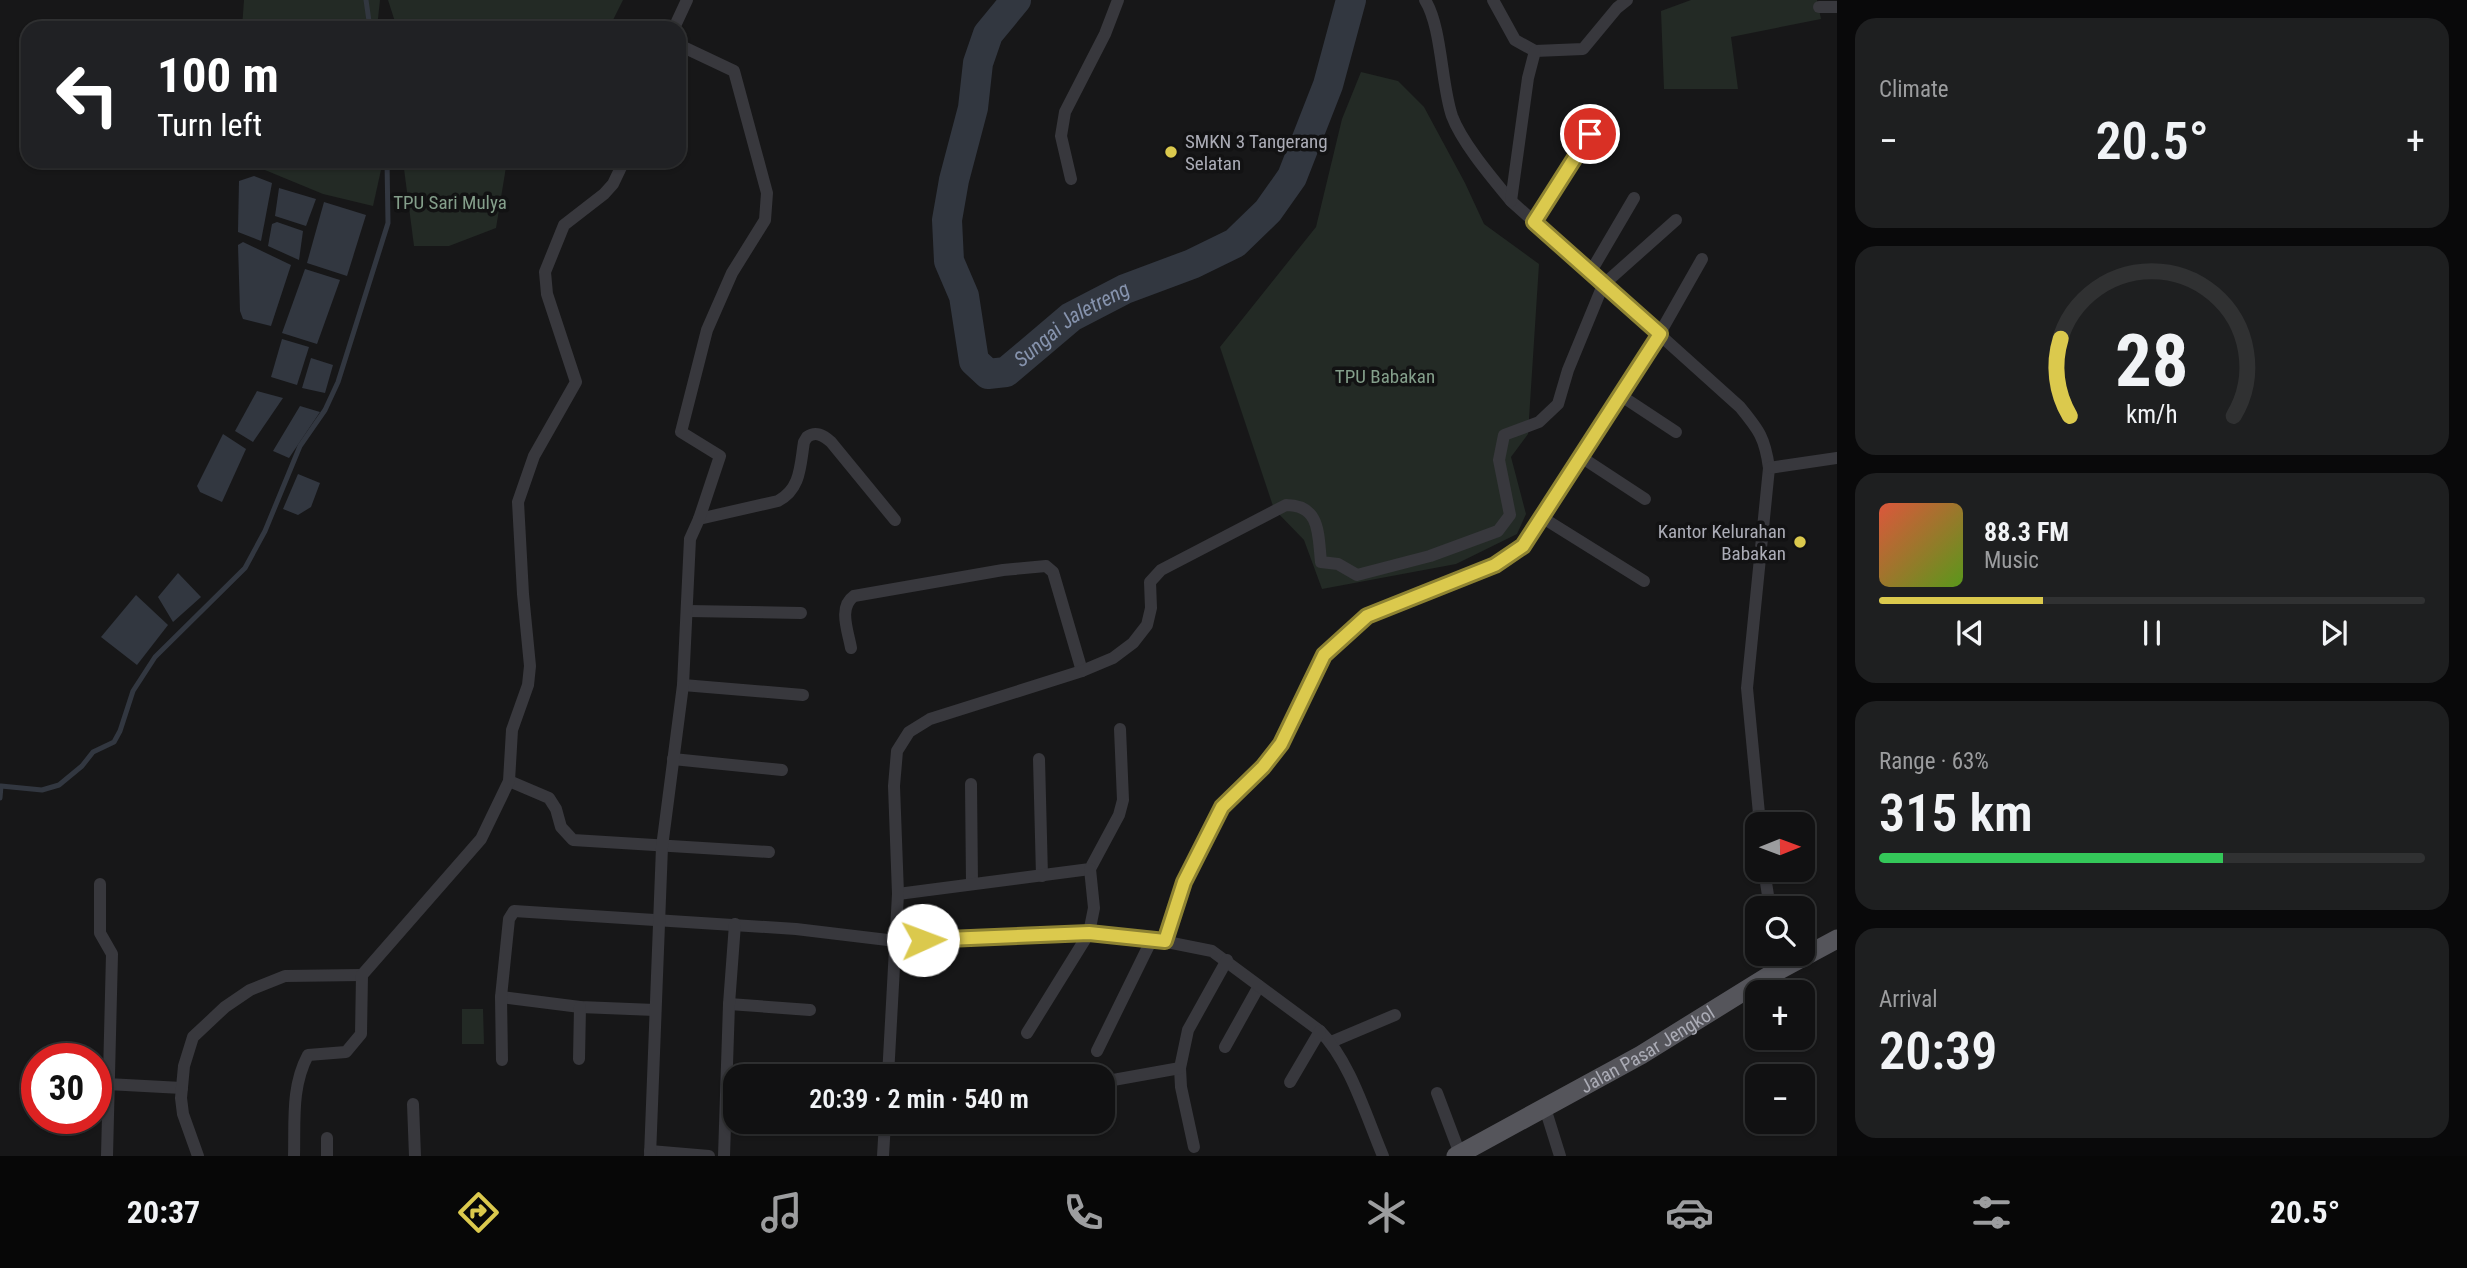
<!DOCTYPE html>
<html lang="en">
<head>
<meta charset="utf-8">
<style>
	:root { --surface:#111112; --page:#1e1f20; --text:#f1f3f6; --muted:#9c9d9f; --line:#303132; --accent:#dbc94d }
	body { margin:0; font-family:"Roboto Condensed",sans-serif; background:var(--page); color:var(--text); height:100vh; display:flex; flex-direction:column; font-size:26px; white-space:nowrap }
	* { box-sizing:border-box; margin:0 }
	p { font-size:23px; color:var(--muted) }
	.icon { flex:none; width:38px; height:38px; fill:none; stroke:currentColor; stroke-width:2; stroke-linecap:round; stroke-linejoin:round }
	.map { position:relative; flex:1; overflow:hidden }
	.side { display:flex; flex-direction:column; gap:18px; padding:18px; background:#09090a; width:630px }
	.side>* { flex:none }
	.guide { position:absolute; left:21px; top:21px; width:665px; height:147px; border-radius:21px; box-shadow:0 2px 5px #0004,0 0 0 2px var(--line); background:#202124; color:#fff; overflow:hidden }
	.needle { width:46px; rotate:89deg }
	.buttons { position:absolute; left:1745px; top:812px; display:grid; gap:14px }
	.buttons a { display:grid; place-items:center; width:70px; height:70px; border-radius:14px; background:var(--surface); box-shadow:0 2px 5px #0004,0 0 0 2px var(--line); font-size:35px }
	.speed { position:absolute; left:21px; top:1043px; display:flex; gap:14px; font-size:35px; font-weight:700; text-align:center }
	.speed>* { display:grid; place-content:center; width:91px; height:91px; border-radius:50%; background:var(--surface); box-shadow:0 2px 5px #0004,0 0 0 2px var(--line); line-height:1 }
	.speed .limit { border:10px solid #d22; background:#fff; color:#111 }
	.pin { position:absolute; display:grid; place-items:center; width:60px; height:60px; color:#fff; margin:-30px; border:4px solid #fff; border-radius:50%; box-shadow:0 2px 7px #0007 }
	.me { position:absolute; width:77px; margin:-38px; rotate:88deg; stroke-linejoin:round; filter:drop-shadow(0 0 5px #0008) }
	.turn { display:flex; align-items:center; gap:24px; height:147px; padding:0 21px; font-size:32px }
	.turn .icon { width:91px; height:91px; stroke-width:2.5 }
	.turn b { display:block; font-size:49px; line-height:60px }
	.big { font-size:52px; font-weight:600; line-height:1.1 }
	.side .widget { flex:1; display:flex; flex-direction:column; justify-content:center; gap:10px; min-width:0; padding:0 24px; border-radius:21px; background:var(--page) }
	.side .dial { align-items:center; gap:0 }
	.dial svg { height:182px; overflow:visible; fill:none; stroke:var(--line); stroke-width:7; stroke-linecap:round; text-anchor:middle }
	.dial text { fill:var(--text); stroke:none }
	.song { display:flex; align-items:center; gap:21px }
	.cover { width:84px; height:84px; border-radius:10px; background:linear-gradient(135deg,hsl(10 70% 55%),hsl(90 70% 35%)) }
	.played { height:7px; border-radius:4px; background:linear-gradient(90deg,var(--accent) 30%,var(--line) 30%) }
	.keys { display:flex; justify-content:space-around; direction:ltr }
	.heat { display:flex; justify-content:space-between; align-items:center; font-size:38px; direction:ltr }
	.charge { height:10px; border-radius:5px; background:linear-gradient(90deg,#34c759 63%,var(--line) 0) }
	.trip { position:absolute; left:723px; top:1064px; width:392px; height:70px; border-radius:21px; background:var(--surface); box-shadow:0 2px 5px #0004,0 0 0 2px var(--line); font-weight:600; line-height:70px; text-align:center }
	.tab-bar { display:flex; height:112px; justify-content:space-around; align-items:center; background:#070707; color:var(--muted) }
	.tab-bar .icon { width:49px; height:49px }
	.tab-bar .current { color:var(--accent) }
	.tab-bar b { font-size:32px; color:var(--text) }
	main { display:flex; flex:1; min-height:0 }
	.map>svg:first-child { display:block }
</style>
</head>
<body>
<main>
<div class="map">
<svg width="1837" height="1156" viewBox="0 0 1837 1156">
	<rect width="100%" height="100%" fill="#171718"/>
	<!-- green -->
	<g fill="#232a25">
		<path d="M244,0H380L377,28H242Z"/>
		<path d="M388,0H623L609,28H397Z"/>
		<path d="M1691,0H1817L1821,19L1731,37L1738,89H1664L1661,11Z"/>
		<path d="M1361,72L1398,81L1424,107L1465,183L1484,224L1539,264L1528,434L1511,457L1526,514L1517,534L1456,564L1322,589L1304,540L1274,509L1220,347L1316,227L1342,119Z"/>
		<path d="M243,161H383L373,206L323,194Z"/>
		<path d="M403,161H507L496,228L449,246H414Z"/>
		<path d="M462,1009H483L484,1044H462Z"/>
	</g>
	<!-- water -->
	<g fill="#323740">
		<path d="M254,176L272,183L261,241L238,232L239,181Z"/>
		<path d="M279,188L316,199L306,226L275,216Z"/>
		<path d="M324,202L366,215L347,276L307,263Z"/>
		<path d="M277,222L303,231L299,260L268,246L272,224Z"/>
		<path d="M243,242L291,265L271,326L243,319L240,311L238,245Z"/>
		<path d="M305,269L340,280L317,344L282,333Z"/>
		<path d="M282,339L309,347L297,385L271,377Z"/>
		<path d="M311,358L333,365L325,393L302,388Z"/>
		<path d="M257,391L283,398L253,442L235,431Z"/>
		<path d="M300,406L320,412L289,458L273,451Z"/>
		<path d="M223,434L246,449L222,502L200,492L197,486Z"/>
		<path d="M298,474L320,483L311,507L298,515L283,509Z"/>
		<path d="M178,573L201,597L173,622L158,597Z"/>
		<path d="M136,595L168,625L137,665L101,637Z"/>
	</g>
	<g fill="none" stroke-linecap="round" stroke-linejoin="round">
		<!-- stream -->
		<g stroke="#323740" stroke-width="5">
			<path d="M366,0L370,28"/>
			<path d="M0,798L1,786L42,790L59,785L82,766L93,752L114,742L120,731L133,691L155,657L245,568L265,531L300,446L325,410L338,382L388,223L387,161"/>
		</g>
		<!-- river -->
		<path stroke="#323740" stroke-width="30" id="s1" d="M1016,0L988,34L978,63L973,108L954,180L947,220L949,261L964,296L974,361L988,374L1006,372L1071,317L1125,289L1192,264L1235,243L1268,211L1292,177L1328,85L1351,0"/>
		<!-- street -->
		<g stroke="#38383d" stroke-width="12">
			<path d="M1425,0C1442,27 1441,84 1452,116C1462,143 1493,179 1511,201L1740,407C1759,430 1765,438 1769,468L1747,688L1760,824"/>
			<path d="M1493,0L1515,40L1535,51L1583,49L1617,8L1627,0"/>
			<path d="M1819,7H1837"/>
			<path d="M674,28L687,0"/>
			<path d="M1071,179L1061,136L1065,112L1105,34L1118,0"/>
			<path d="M1511,201L1528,78L1535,51"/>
			<path d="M1534,222L1590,134"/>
			<path d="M1590,273L1634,198"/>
			<path d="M1620,395L1676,432"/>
			<path d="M1581,457L1645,499"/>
			<path d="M1769,468L1837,458"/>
			<path d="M1543,518L1644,581"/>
			<path d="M699,519L778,501C801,489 800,466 804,442L807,437C816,431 823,435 831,442L895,520"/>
			<path d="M688,611L801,613"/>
			<path d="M851,648C848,631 838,607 854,596L1003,570L1046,566L1053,572L1082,671"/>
			<path d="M683,685L803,695"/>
			<path d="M673,759L782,770"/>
			<path d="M1039,759L1042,876"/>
			<path d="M509,781L549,798L556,809L561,827L573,840L769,852"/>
			<path d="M971,784L972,884"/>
			<path d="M1764,870L1770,908"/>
			<path d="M100,884V933L112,954L107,1156"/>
			<path d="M898,894L1090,869L1119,815L1123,800L1120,729"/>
			<path d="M1165,941L1184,882L1222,807L1263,767L1281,744L1324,655L1367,616L1495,565L1523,546L1660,333L1702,259"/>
			<path d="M501,997L580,1007L655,1010"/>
			<path d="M729,1004L810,1010"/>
			<path d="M1027,1033L1089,933L1094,908L1090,869"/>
			<path d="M1331,1042L1395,1015"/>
			<path d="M1225,1047L1259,986"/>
			<path d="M1097,1051L1152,939"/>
			<path d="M579,1059L580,1007"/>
			<path d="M502,1060L501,997L509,919L514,911L796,929L896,941L1089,933L1152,939L1212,951L1320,1031C1350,1061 1366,1116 1383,1156"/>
			<path d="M1180,1068L1181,1087L1194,1147"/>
			<path d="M888,1076L898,894L894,786L897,751L909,732L930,719L1082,671L1113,658L1133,643L1147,625L1151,608L1150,582L1161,570L1286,505C1321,505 1318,535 1321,562L1338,564L1357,575L1430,556L1498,531L1510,515L1499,460L1504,435L1539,422L1558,404L1568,370L1603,285L1676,220"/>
			<path d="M1102,1082L1180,1068L1188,1030L1227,960"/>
			<path d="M1290,1082L1320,1031"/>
			<path d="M107,1084L182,1088"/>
			<path d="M1437,1093L1460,1154"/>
			<path d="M413,1104L415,1156"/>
			<path d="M1545,1108L1560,1156"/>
			<path d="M327,1138V1156"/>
			<path d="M650,1151L709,1156"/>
			<path d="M198,1156L183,1114L181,1098L184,1066L193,1037L225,1007L250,990L285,976L362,975"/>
			<path d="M294,1156C295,1121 291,1087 308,1055L346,1052L361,1034L362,975L481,839L509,781L512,730L528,685L530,666L523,594L518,502L534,456L576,382L547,294L545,272L564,225L604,194L613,184L624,161"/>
			<path d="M650,1156L662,847L683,685L690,539L699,519L720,456L681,432L707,330L732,273L765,220L767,193L734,71L679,45"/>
			<path d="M724,1156L729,1004L735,924"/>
			<path d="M883,1156L885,1122"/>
		</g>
		<!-- primary -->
		<path stroke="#55555b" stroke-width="19" id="s2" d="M1456,1156L1641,1055L1770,975L1837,939"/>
	</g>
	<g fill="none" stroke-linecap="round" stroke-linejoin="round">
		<!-- route casing -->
		<g stroke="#8e8332" stroke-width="18">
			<path id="route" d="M923,940L1089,933L1165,941L1184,882L1222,807L1263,767L1281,744L1324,655L1367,616L1495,565L1523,546L1660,334L1534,222L1590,134"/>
		</g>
		<!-- route -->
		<use href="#route" stroke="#dbc94d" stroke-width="12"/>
	</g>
	<!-- markers -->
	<g fill="#dbc94d" stroke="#121213" stroke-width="2.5">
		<circle cx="1171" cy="152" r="7"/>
		<circle cx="1800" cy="542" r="7"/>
	</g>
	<g text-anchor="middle" stroke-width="7" stroke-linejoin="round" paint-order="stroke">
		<!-- poi labels -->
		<g font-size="19" fill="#abacb6" stroke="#121213" text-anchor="start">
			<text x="1185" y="148">SMKN 3 Tangerang<tspan x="1185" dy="22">Selatan</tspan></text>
			<text x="1786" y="538" text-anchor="end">Kantor Kelurahan<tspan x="1786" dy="22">Babakan</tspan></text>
		</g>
		<!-- park labels -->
		<g font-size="19" fill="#849f8b" stroke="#121213">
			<text x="450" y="209">TPU Sari Mulya</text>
			<text x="1385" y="383">TPU Babakan</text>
		</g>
		<!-- street labels -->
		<g font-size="19" fill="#abacb6" stroke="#121213">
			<text dy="7" stroke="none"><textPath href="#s2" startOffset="219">Jalan Pasar Jengkol</textPath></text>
		</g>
		<!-- water labels -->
		<g font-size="21" font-style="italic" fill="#8693ad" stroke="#121213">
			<text dy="7" stroke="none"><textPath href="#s1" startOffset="499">Sungai Jaletreng</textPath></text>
		</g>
	</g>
</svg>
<div class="buttons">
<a><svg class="needle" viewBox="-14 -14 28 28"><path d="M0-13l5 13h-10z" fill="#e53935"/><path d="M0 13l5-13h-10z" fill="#9c9d9f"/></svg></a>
<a><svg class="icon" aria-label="search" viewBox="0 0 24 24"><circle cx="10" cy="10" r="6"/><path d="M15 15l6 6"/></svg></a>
<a>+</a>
<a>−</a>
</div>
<div class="speed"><div class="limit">30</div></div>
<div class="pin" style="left:1590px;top:134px;background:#d93025"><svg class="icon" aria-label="arrive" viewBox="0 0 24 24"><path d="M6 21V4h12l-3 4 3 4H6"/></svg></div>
<svg class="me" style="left:923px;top:940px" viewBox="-20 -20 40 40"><circle r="19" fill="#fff"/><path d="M0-13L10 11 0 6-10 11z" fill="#dbc94d"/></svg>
<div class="trip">20:39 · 2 min · 540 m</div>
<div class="guide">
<div class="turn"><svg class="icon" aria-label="left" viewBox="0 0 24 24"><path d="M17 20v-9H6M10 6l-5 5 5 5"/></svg><div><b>100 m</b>Turn left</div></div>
</div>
</div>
<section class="side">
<div class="widget"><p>Climate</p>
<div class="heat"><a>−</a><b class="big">20.5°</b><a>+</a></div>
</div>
<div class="widget dial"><svg viewBox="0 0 100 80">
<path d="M14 69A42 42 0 1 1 86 69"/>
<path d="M14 69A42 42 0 0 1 10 35" stroke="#dbc94d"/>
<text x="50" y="56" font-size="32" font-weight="700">28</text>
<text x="50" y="72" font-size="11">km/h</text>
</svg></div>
<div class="widget">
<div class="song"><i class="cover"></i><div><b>88.3 FM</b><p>Music</p></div></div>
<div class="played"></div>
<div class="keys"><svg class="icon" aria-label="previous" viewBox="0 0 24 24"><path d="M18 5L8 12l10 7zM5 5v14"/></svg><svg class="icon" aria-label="pause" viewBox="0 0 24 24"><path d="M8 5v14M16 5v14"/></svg><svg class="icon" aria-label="next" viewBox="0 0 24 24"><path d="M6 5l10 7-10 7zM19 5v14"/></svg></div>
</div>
<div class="widget"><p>Range · 63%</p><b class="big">315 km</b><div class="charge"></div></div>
<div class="widget"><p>Arrival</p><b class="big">20:39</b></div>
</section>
</main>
<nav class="tab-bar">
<b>20:37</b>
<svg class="icon current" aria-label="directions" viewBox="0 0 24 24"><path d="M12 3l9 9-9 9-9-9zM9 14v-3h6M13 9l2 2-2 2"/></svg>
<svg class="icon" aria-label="music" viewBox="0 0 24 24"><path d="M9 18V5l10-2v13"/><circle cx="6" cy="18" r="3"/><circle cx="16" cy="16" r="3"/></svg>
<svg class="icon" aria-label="phone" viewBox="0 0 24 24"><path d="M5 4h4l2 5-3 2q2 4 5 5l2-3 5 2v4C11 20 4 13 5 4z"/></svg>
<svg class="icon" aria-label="climate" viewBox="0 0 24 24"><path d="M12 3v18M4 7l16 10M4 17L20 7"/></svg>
<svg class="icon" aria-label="car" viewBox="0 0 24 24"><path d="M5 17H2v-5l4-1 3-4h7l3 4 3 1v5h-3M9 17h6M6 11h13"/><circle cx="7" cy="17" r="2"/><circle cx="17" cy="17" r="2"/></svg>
<svg class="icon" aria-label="filters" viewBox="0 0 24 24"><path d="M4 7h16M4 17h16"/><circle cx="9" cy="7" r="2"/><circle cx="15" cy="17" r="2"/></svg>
<b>20.5°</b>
</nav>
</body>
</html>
